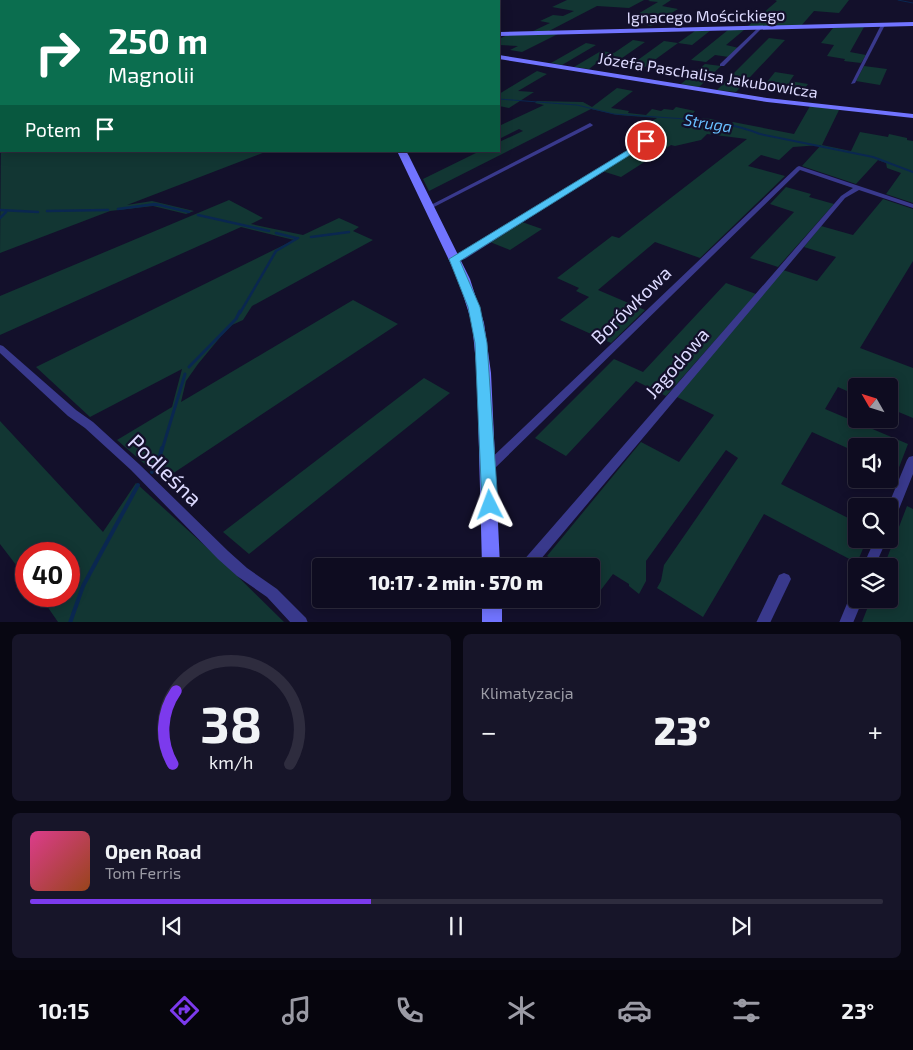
<!DOCTYPE html>
<html lang="pl">
<head>
<meta charset="utf-8">
<style>
	:root { --surface:#0e0c20; --page:#171529; --text:#f1f3f6; --muted:#9b9ba5; --line:#2e2c3e; --accent:#7c3aed }
	body { margin:0; font-family:"Exo 2",sans-serif; background:var(--page); color:var(--text); height:100vh; display:flex; flex-direction:column; font-size:19px; white-space:nowrap }
	* { box-sizing:border-box; margin:0 }
	p { font-size:16px; color:var(--muted) }
	.icon { flex:none; width:28px; height:28px; fill:none; stroke:currentColor; stroke-width:2; stroke-linecap:round; stroke-linejoin:round }
	.map { position:relative; height:622px; overflow:hidden }
	.panel { display:flex; flex-direction:column; gap:12px; padding:12px; background:#080712; flex:1 }
	.panel>* { flex:none }
	.top-card { position:absolute; left:0px; top:0px; width:500px; height:152px; box-shadow:0 2px 12px #0003,0 0 0 1px var(--line); background:#0b6e4f; color:#fff; overflow:hidden }
	.needle { width:32px; rotate:309deg }
	.tools { position:absolute; left:848px; top:378px; display:grid; gap:10px }
	.tools a { display:grid; place-items:center; width:50px; height:50px; border-radius:5px; background:var(--surface); box-shadow:0 2px 12px #0003,0 0 0 1px var(--line); font-size:25px }
	.speed { position:absolute; left:15px; top:542px; display:flex; gap:10px; font-size:25px; font-weight:700; text-align:center }
	.speed>* { display:grid; place-content:center; width:65px; height:65px; border-radius:50%; background:var(--surface); box-shadow:0 2px 12px #0003,0 0 0 1px var(--line); line-height:1 }
	.speed .limit { border:8px solid #d22; background:#fff; color:#111 }
	.pin { position:absolute; display:grid; place-items:center; width:42px; height:42px; color:#fff; margin:-21px; border:2px solid #fff; border-radius:50%; box-shadow:0 1px 5px #0007 }
	.me { position:absolute; width:55px; margin:-28px; rotate:357deg; stroke-linejoin:round; filter:drop-shadow(0 0 4px #0008) }
	.turn { display:flex; align-items:center; gap:18px; height:105px; padding:0 25px; font-size:22px }
	.turn .icon { width:65px; height:65px; stroke-width:2.5 }
	.turn b { display:block; font-size:35px; line-height:42px }
	.then { display:flex; align-items:center; height:48px; padding:0 25px; background:#0003; gap:10px; font-size:19px }
	.big { font-size:38px; font-weight:800; line-height:1.1 }
	.panel .tile { flex:1; display:flex; flex-direction:column; justify-content:center; gap:8px; min-width:0; padding:0 18px; border-radius:8px; background:var(--page) }
	.panel .dial { align-items:center; gap:0 }
	.dial svg { height:130px; overflow:visible; fill:none; stroke:var(--line); stroke-width:7; stroke-linecap:round; text-anchor:middle }
	.dial text { fill:var(--text); stroke:none }
	.song { display:flex; align-items:center; gap:15px }
	.cover { width:60px; height:60px; border-radius:8px; background:linear-gradient(135deg,hsl(330 70% 55%),hsl(20 70% 35%)) }
	.played { height:5px; border-radius:2px; background:linear-gradient(90deg,var(--accent) 40%,var(--line) 40%) }
	.keys { display:flex; justify-content:space-around; direction:ltr }
	.heat { display:flex; justify-content:space-between; align-items:center; font-size:28px; direction:ltr }
	.panel .tiles { flex:1; display:grid; gap:12px; grid-template-columns:1fr 1fr }
	.tile:last-child { grid-column:span 2 }
	.trip { position:absolute; left:312px; top:558px; width:288px; height:50px; border-radius:5px; background:var(--surface); box-shadow:0 2px 12px #0003,0 0 0 1px var(--line); font-weight:800; line-height:50px; text-align:center }
	.tab-bar { display:flex; height:80px; justify-content:space-around; align-items:center; background:#06050d; color:var(--muted) }
	.tab-bar .icon { width:35px; height:35px }
	.tab-bar .current { color:var(--accent) }
	.tab-bar b { font-size:22px; color:var(--text) }
	.map>svg:first-child { display:block }
</style>
</head>
<body>
<div class="map">
<svg width="913" height="623" viewBox="0 0 913 623">
	<rect width="100%" height="100%" fill="#13102b"/>
	<!-- green -->
	<g fill="#123633">
		<path d="M567,0H644L629,8L597,6L547,32H531L550,23L540,21L553,15L563,16L574,11L552,7Z"/>
		<path d="M650,0H671L662,6L678,9L665,17L647,15L641,18L659,21L651,26L626,21L658,2L648,1Z"/>
		<path d="M775,0H849L839,13L814,11L801,26L747,27L777,1Z"/>
		<path d="M864,27L850,52L866,55L861,63L844,61L845,59L827,56L834,45L821,43L833,28Z"/>
		<path d="M711,30L692,45L678,43L645,67L631,65L664,41L678,43L695,31Z"/>
		<path d="M728,30H744L726,45L739,48L729,57L715,55L706,62L691,60Z"/>
		<path d="M558,34L522,52L510,50L518,46L499,45V39L507,35Z"/>
		<path d="M769,38L785,40L736,92L717,90Z"/>
		<path d="M633,40L645,42L612,65L598,62L589,69L574,67L601,51L614,53Z"/>
		<path d="M586,43L596,45L562,65L551,63Z"/>
		<path d="M705,64L721,66L699,87L681,84Z"/>
		<path d="M864,66L887,69L880,85L856,81Z"/>
		<path d="M537,71L547,74L518,91L534,92L509,108L499,106V94Z"/>
		<path d="M775,72L794,75L790,81L808,84L805,88L767,82Z"/>
		<path d="M617,88L633,91L611,108L629,111L628,113L646,115L652,109L661,111L664,109L673,110L676,107L695,111L690,117L711,119L731,124L733,122L794,134L810,106L839,110L822,145L851,151L860,132L888,137L889,134L907,138V140L913,141V203L886,194L901,173L887,168L886,163L878,160L856,184L802,166L821,145L793,147L779,160L761,155L748,166L785,176L700,258L655,242L598,290L645,310L611,343L560,320L589,297L576,291L579,288L557,278L612,236L619,238L747,139L707,134L701,140L675,146L671,145L621,177L602,171L650,141L629,135L657,118L618,115L591,109L429,191L423,179L480,151H499V142L523,131L519,129L499,139V126L544,105L535,103L537,101L583,102L592,107Z"/>
		<path d="M1,133V151H268L127,205L152,201L194,211L186,214L153,206L110,211L0,253Z"/>
		<path d="M786,187L811,194L809,197L834,204L778,267L750,258L794,212L770,204Z"/>
		<path d="M883,199L913,209V261L860,348L913,368V418L889,408V386H856V395L838,387L825,409L908,444L898,470L889,466V446H856V452L812,432L781,484L856,522V539H867L857,563L764,514L703,617L657,588L661,581L664,565L738,458L726,450L646,561V581L639,594L629,586V584L613,574L594,599L591,597V566H563L547,556L641,442L679,462L714,415L675,396L783,270L817,281L836,257L804,247L821,226L853,235Z"/>
		<path d="M229,200L263,218L251,224L303,235L339,218L359,227L353,231L373,240L252,306L243,320L232,325L222,335L198,364L186,381L181,402L353,300L398,324L163,480L117,440L172,407L182,369L90,417L36,367L294,240L241,227L0,335V296Z"/>
		<path d="M522,222L542,229L510,250L490,242Z"/>
		<path d="M726,283L756,294L666,396L636,381L566,456L535,438L614,359L643,372Z"/>
		<path d="M424,378L450,393L249,554L223,532Z"/>
		<path d="M0,421L103,532L136,483L225,564L284,622H58L40,596H69V554H26V578L0,544Z"/>
		<path d="M907,506L913,509V622H862L871,599H889V566H884Z"/>
	</g>
	<g fill="none" stroke-linecap="round" stroke-linejoin="round">
		<!-- stream-far4 -->
		<g stroke="#0a2750" stroke-width="1">
			<path d="M898,0L913,3"/>
			<path d="M163,1L167,0"/>
			<path d="M499,99L577,105L614,114L700,120"/>
		</g>
		<!-- stream-far3 -->
		<g stroke="#0a2750" stroke-width="2">
			<path d="M683,119C709,121 735,124 760,134L873,157L913,172"/>
			<path d="M147,205H159"/>
		</g>
		<!-- stream-far2 -->
		<g stroke="#0a2750" stroke-width="2.5">
			<path d="M118,209L155,204L189,212"/>
			<path d="M0,210L38,212"/>
			<path d="M47,211L108,210"/>
			<path d="M198,215L269,231"/>
			<path d="M0,218L6,212"/>
			<path d="M276,233L296,238"/>
			<path d="M311,237L349,232"/>
			<path d="M240,313L276,251L298,238"/>
		</g>
		<!-- stream-far1 -->
		<g stroke="#0a2750" stroke-width="3">
			<path d="M189,367L236,319L240,311"/>
			<path d="M162,450L185,374"/>
		</g>
		<!-- stream -->
		<g stroke="#0a2750" stroke-width="4">
			<path d="M152,472L158,463L162,448"/>
			<path d="M70,623L83,586L138,485"/>
		</g>
		<!-- street -->
		<g fill="#39398c" fill-rule="evenodd">
			<path d="M883,24L885,25L855,83L851,84L881,25Z"/>
			<path d="M759,27L762,28L724,66H720V64Z"/>
			<rect x="0" y="53" width="1" height="2"/>
			<path d="M590,123L593,125L592,126L432,208L430,209L427,207Z"/>
			<path d="M646,139L649,141L648,142L465,259L455,261L451,259L459,255Z"/>
			<path d="M799,166L913,204V208L859,190L845,198L535,566H521L522,562L841,196L853,188L800,170L492,471L488,472L484,471L482,468L484,465L797,167Z"/>
			<path d="M0,345L3,346L76,410L93,422L139,464L228,551L247,568L277,589L306,618L308,623H291L267,597L237,576L218,559L131,470L85,428L68,416L0,353Z"/>
			<path d="M913,456V474L895,519L893,523L889,524L888,506L907,460L909,457Z"/>
			<path d="M875,539H887L875,566H863Z"/>
			<path d="M784,573L789,575L791,579L770,623H756L779,575Z"/>
			<path d="M856,592V599H863L853,623H839L851,594Z"/>
		</g>
		<!-- secondary -->
		<g fill="#7174ff" fill-rule="evenodd">
			<path d="M13,0H32V1H14Z"/>
			<path d="M913,22V26L499,36V32Z"/>
			<path d="M499,55L767,98L913,114V118L767,102L499,59Z"/>
			<path d="M397,151H406L409,156L470,279L484,323L491,373L500,566H482L477,373L472,323L458,279Z"/>
			<rect x="482" y="599" width="20" height="24"/>
		</g>
	</g>
	<!-- route -->
	<path fill="#4fc3f7" stroke="#337fa1" d="M646,139L650,141L649,143L460,261L480,307L487,343L498,505L495,510L490,512L484,510L482,505L475,343L468,307L449,259Z"/>
	<g text-anchor="middle" stroke-width="4.5" stroke-linejoin="round" paint-order="stroke">
		<!-- far-street labels -->
		<g font-size="16" fill="#dddaff" stroke="#13102b">
			<text transform="translate(706 16) rotate(-1)" y="6">Ignacego Mościckiego</text>
			<text transform="translate(708 75) rotate(9)" y="6">Józefa Paschalisa Jakubowicza</text>
		</g>
		<!-- far-water labels -->
		<g font-size="16" font-style="italic" fill="#68bfff" stroke="#13102b">
			<text transform="translate(708 123) rotate(9)" y="6">Struga</text>
		</g>
		<!-- street labels -->
		<g font-size="19" fill="#dddaff" stroke="#13102b">
			<text transform="translate(631 305) rotate(-44)" y="7">Borówkowa</text>
			<text transform="translate(677 363) rotate(-49)" y="7">Jagodowa</text>
		</g>
		<!-- near-street labels -->
		<g font-size="22" fill="#dddaff" stroke="#13102b">
			<text transform="translate(165 470) rotate(44)" y="8">Podleśna</text>
		</g>
	</g>
</svg>
<div class="tools">
<a><svg class="needle" viewBox="-14 -14 28 28"><path d="M0-13l5 13h-10z" fill="#e53935"/><path d="M0 13l5-13h-10z" fill="#9b9ba5"/></svg></a>
<a><svg class="icon" aria-label="sound" viewBox="0 0 24 24"><path d="M4 9h4l5-4v14l-5-4H4zM17 9q2 3 0 6"/></svg></a>
<a><svg class="icon" aria-label="search" viewBox="0 0 24 24"><circle cx="10" cy="10" r="6"/><path d="M15 15l6 6"/></svg></a>
<a><svg class="icon" aria-label="layers" viewBox="0 0 24 24"><path d="M12 4l9 5-9 5-9-5zM3 14l9 5 9-5"/></svg></a>
</div>
<div class="speed"><div class="limit">40</div></div>
<div class="pin" style="left:646px;top:141px;background:#d93025"><svg class="icon" aria-label="arrive" viewBox="0 0 24 24"><path d="M6 21V4h12l-3 4 3 4H6"/></svg></div>
<svg class="me" style="left:490px;top:505px" viewBox="-20 -20 40 40"><path d="M0-17L14 15 0 8-14 15z" fill="#4fc3f7" stroke="#fff" stroke-width="4"/></svg>
<div class="trip">10:17 · 2 min · 570 m</div>
<div class="top-card">
<div class="turn"><svg class="icon" aria-label="right" viewBox="0 0 24 24"><path d="M7 20v-9h11M14 6l5 5-5 5"/></svg><div><b>250 m</b>Magnolii</div></div>
<div class="then">Potem<svg class="icon" aria-label="arrive" viewBox="0 0 24 24"><path d="M6 21V4h12l-3 4 3 4H6"/></svg></div>
</div>
</div>
<section class="panel">
<div class="tiles">
<div class="tile dial"><svg viewBox="0 0 100 80">
<path d="M14 69A42 42 0 1 1 86 69"/>
<path d="M14 69A42 42 0 0 1 16 24" stroke="#7c3aed"/>
<text x="50" y="56" font-size="32" font-weight="700">38</text>
<text x="50" y="72" font-size="11">km/h</text>
</svg></div>
<div class="tile"><p>Klimatyzacja</p>
<div class="heat"><a>−</a><b class="big">23°</b><a>+</a></div>
</div>
<div class="tile">
<div class="song"><i class="cover"></i><div><b>Open Road</b><p>Tom Ferris</p></div></div>
<div class="played"></div>
<div class="keys"><svg class="icon" aria-label="previous" viewBox="0 0 24 24"><path d="M18 5L8 12l10 7zM5 5v14"/></svg><svg class="icon" aria-label="pause" viewBox="0 0 24 24"><path d="M8 5v14M16 5v14"/></svg><svg class="icon" aria-label="next" viewBox="0 0 24 24"><path d="M6 5l10 7-10 7zM19 5v14"/></svg></div>
</div>
</div>
</section>
<nav class="tab-bar">
<b>10:15</b>
<svg class="icon current" aria-label="directions" viewBox="0 0 24 24"><path d="M12 3l9 9-9 9-9-9zM9 14v-3h6M13 9l2 2-2 2"/></svg>
<svg class="icon" aria-label="music" viewBox="0 0 24 24"><path d="M9 18V5l10-2v13"/><circle cx="6" cy="18" r="3"/><circle cx="16" cy="16" r="3"/></svg>
<svg class="icon" aria-label="phone" viewBox="0 0 24 24"><path d="M5 4h4l2 5-3 2q2 4 5 5l2-3 5 2v4C11 20 4 13 5 4z"/></svg>
<svg class="icon" aria-label="climate" viewBox="0 0 24 24"><path d="M12 3v18M4 7l16 10M4 17L20 7"/></svg>
<svg class="icon" aria-label="car" viewBox="0 0 24 24"><path d="M5 17H2v-5l4-1 3-4h7l3 4 3 1v5h-3M9 17h6M6 11h13"/><circle cx="7" cy="17" r="2"/><circle cx="17" cy="17" r="2"/></svg>
<svg class="icon" aria-label="filters" viewBox="0 0 24 24"><path d="M4 7h16M4 17h16"/><circle cx="9" cy="7" r="2"/><circle cx="15" cy="17" r="2"/></svg>
<b>23°</b>
</nav>
</body>
</html>
